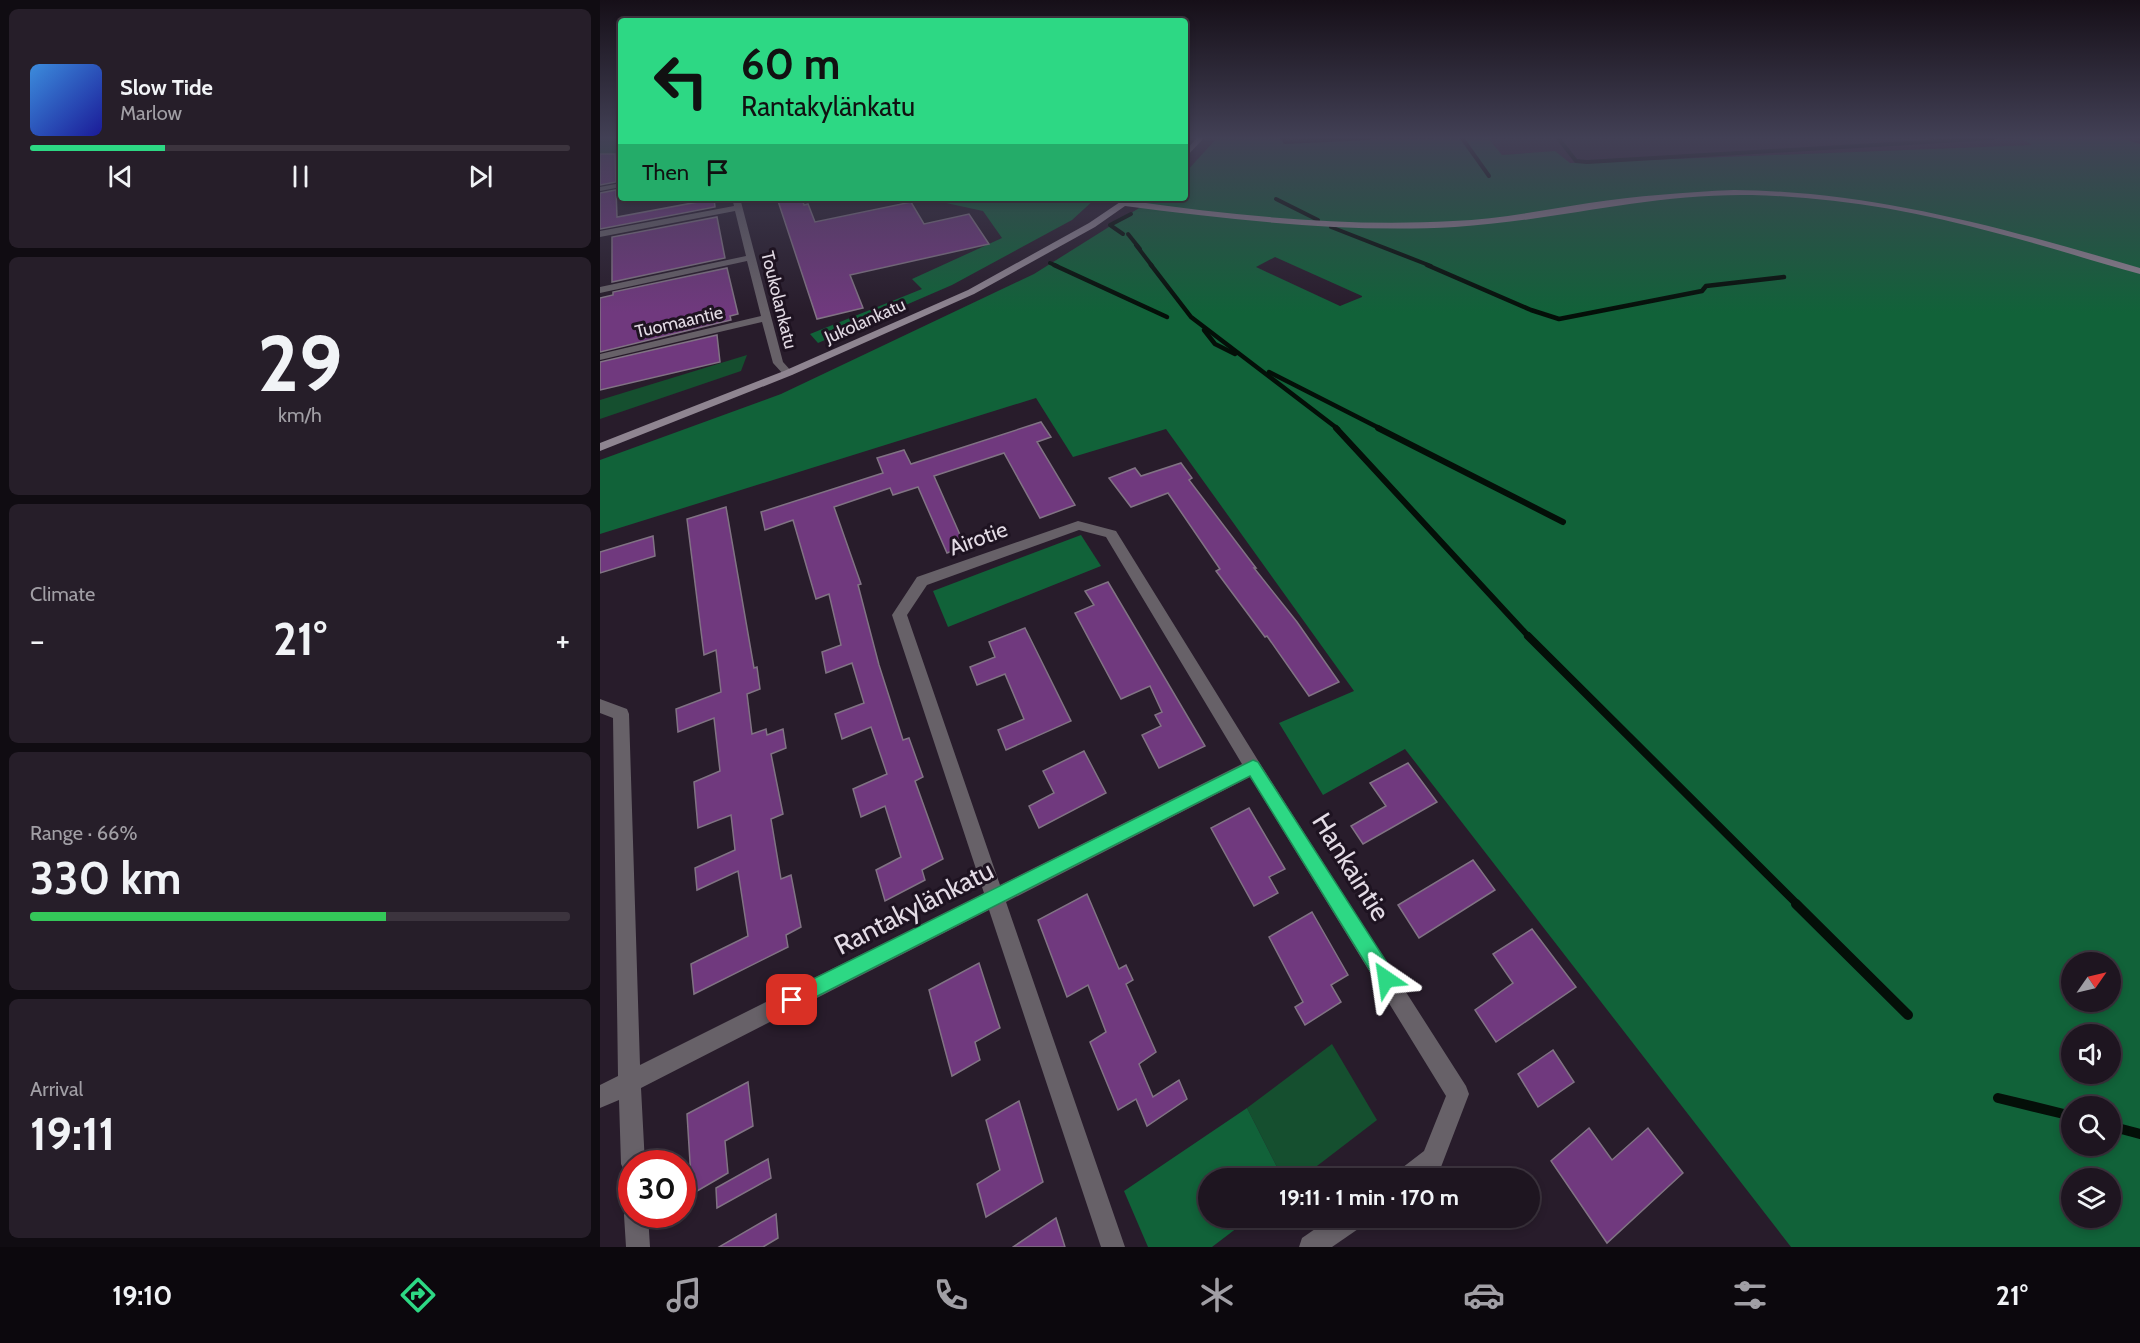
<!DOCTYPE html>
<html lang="en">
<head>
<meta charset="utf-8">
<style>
	:root { --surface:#1e1520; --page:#261e29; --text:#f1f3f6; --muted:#a19fa5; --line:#3c343e; --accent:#2dd884 }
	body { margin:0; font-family:Cabin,sans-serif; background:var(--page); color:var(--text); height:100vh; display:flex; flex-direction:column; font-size:22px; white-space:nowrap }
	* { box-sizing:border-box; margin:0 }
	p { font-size:20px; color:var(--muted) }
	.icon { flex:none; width:33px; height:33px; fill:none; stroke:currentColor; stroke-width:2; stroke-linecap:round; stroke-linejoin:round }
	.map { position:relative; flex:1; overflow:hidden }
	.drawer { display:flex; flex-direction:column; gap:9px; padding:9px; background:#100c12; width:600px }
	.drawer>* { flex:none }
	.banner { position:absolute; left:18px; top:18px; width:570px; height:183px; border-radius:6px; box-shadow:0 3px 9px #0003,0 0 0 2px var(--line); background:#2dd884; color:#111; overflow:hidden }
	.needle { width:39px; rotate:56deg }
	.tools { position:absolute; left:1461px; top:952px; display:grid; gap:12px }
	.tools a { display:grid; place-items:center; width:60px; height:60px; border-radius:50%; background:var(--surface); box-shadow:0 3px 9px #0003,0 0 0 2px var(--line); font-size:30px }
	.speed { position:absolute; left:18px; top:1150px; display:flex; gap:12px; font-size:30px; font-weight:700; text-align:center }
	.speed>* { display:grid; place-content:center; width:78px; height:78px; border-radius:50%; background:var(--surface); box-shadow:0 3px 9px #0003,0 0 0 2px var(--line); line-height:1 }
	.speed .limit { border:9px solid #d22; background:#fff; color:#111 }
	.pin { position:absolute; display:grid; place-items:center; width:51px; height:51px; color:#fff; margin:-26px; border-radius:12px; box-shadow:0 3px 9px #0006 }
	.me { position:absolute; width:66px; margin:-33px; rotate:328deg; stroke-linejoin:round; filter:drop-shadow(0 0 4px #0008) }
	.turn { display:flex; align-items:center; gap:21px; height:126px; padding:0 24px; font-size:27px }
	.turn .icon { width:78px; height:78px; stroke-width:2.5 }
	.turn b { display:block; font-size:42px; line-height:51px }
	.then { display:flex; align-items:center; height:57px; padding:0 24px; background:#0003; gap:12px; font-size:22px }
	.big { font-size:45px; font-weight:700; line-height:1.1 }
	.drawer .card { flex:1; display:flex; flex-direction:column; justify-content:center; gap:9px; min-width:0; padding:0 21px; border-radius:9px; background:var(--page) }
	.drawer .dial { align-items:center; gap:0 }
	.dial b { font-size:78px; line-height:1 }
	.song { display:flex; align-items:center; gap:18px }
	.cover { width:72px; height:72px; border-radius:9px; background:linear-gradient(135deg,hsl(210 70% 55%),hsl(240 70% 35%)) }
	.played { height:6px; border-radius:3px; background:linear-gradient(90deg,var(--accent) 25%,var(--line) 25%) }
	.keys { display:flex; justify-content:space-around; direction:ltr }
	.heat { display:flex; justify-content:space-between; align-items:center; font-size:33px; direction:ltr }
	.charge { height:9px; border-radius:4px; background:linear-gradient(90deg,#34c759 66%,var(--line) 0) }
	.trip { position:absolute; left:598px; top:1168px; width:342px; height:60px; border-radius:30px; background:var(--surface); box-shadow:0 3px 9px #0003,0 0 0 2px var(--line); font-weight:700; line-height:60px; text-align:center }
	.menu { display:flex; height:96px; justify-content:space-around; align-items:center; background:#0c080d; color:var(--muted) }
	.menu .icon { width:42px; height:42px }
	.menu .on { color:var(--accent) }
	.menu b { font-size:27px; color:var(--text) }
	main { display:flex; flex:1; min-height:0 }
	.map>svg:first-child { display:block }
</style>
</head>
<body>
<main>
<section class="drawer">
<div class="card">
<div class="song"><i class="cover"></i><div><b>Slow Tide</b><p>Marlow</p></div></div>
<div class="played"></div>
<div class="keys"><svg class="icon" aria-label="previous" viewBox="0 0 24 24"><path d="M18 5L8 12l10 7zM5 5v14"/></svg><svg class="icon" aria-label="pause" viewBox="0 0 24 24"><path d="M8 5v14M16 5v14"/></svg><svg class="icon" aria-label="next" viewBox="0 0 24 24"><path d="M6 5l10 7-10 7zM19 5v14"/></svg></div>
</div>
<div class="card dial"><b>29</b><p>km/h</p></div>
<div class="card"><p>Climate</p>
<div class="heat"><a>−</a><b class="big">21°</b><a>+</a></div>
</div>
<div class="card"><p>Range · 66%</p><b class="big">330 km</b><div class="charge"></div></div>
<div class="card"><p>Arrival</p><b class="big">19:11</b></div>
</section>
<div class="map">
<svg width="1540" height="1247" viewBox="0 0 1540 1247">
	<rect width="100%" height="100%" fill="#281c2b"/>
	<!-- built -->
	<path fill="#322236" d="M888,138H1420L1434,145L969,163L955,151L902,155Z"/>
	<!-- green -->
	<g fill="#154f2f">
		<path d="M0,138H21V162L0,165Z"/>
		<path d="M147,355L141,371L0,419V400Z"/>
		<path d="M732,1044L777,1120L700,1179H683L647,1108Z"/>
	</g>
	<!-- forest -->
	<g fill="#116239" fill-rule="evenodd">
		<path d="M617,138H680L681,141L888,138L902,155L955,151L970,163L1432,145L1420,138H1521L1540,144V1247H1191L805,749L723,795L679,723L754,691L566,429L473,457L436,398L0,534V460L181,394L434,274L555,198H585V173ZM675,257L762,296V297L740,306L656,267ZM1472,963H1510V1002H1472ZM1472,1035H1510V1074H1472ZM1472,1107H1510V1146H1472ZM1472,1179H1510V1218H1472Z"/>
		<path d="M323,198L408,200L496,198L472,220L352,285L218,343L210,334L322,289L312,279L402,238L383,211Z"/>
		<path d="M481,535L501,566L348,627L333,591Z"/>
		<path d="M647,1108L683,1179H609V1218H650L612,1247H548L524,1191Z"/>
	</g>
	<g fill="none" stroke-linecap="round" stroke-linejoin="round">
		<!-- stream-far4 -->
		<g stroke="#040f08" stroke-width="4">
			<path d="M684,138L685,142L769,138"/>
			<path d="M862,138L889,176"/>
			<path d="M958,138L976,161L987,162L1393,138"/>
			<path d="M676,199L718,220"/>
			<path d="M552,201L555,198"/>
			<path d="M731,227L831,266"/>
			<path d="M523,234L510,225L531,214"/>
			<path d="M528,234L540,249"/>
			<path d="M536,245L552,266"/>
			<path d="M450,263L457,266"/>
		</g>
		<!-- stream-far3 -->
		<g stroke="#040f08" stroke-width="4.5">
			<path d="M454,265L567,317"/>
			<path d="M551,265L591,317L738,429"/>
			<path d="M827,265L931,310L959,319L1102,291L1106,286L1184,277"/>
			<path d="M604,330L615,344L635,354"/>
			<path d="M669,372L781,429"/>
		</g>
		<!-- stream-far2 -->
		<g stroke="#040f08" stroke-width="6">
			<path d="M736,428L930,638"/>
			<path d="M778,428L963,522"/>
		</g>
		<!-- stream-far1 -->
		<path stroke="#040f08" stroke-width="8" d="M928,636L1198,905"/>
		<!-- stream -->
		<g stroke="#040f08" stroke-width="10">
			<path d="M1196,904L1308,1015"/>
			<path d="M1398,1098L1472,1116"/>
			<path d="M1510,1126L1540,1134"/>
		</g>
	</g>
	<!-- building -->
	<g fill="#70397e" stroke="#817384" stroke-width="1.5">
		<path d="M0,154H15L16,182L0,185Z"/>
		<path d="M16,190L17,217L114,199L115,207L0,229V193Z"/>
		<path d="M177,198H202L204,205L208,204L215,222L311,202L324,224L369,214L389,244L250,275L263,308L217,319Z"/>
		<path d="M117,217L125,258L12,282V237Z"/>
		<path d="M127,268L138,314L130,316L131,320L0,352V298L13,295V292Z"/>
		<path d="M117,335L120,362L0,390V362Z"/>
		<path d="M441,422L451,437L437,442L475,505L440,518L404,453L334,476L365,546L347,553L318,487L293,495L290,488L234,507L261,584L258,585L279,665L303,740L309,738L323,777L315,781L343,859L322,870L325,880L285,901L276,870L301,857L285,806L261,817L253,789L287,774L271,727L242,739L235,714L264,703L252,663L226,673L222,652L241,645L229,594L216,599L193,520L165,530L161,512L283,473L277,458L304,450L311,464Z"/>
		<path d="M581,463L592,478L589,480L656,568H654L697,622L739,682L709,696L667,636L665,637L616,571L620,569L568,493L531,507L509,478L535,468L541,476Z"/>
		<path d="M126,507L154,668L157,667L160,689L147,694L152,734L166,729L167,735L183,729L186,748L171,754L183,814L171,819L181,879L191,875L201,927L186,935L188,947L94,994L91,964L148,936L138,871L97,890L95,868L135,850L131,815L98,828L94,782L120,771L114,718L78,732L76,709L121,692L116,650L104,655L87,519Z"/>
		<path d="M53,536L55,556L0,573V552Z"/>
		<path d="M508,582L605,746L559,768L542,735L561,726L555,715L562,712L550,686L521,699L475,613L494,605L485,591Z"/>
		<path d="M425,628L471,721L406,750L398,730L424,719L405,674L377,685L370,667L395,657L389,642Z"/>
		<path d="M484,751L506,793L439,828L429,806L454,793L443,771Z"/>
		<path d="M808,763L837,802L763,844L751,826L786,806L770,783Z"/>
		<path d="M649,808L685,869L669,877L678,893L654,906L611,828Z"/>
		<path d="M873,860L895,890L819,938L798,905Z"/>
		<path d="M487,894L519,969L526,965L533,980L526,984L556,1052L539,1064L553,1097L579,1080L587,1099L547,1126L536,1099L518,1110L490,1042L506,1032L488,985L467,997L438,920Z"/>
		<path d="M712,912L748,975L731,985L741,1002L705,1025L695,1007L703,1002L669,937Z"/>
		<path d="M932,929L976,987L896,1042L875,1010L913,983L893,954Z"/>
		<path d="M379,963L400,1028L375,1042L380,1060L352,1076L329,990Z"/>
		<path d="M953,1050L974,1082L938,1107L918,1074Z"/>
		<path d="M148,1082L153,1126L125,1141L128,1173L92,1194L87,1114Z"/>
		<path d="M419,1101L443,1182L386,1217L377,1184L400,1170L386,1120Z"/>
		<path d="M989,1128L1012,1160L1048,1128L1083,1173L1007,1243L951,1161Z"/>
		<path d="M168,1159L171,1178L117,1208L116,1188Z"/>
		<path d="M176,1214L178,1238L163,1247H119Z"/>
		<path d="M456,1218L465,1247H413Z"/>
	</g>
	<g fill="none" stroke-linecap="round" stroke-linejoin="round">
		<!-- street -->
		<g fill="#676168" fill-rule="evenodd">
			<path d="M21,183V187L0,191V187Z"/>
			<path d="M132,198H140L183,362L193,373L192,375H184L173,363L162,322L0,360V354L161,316L147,261L0,293V287L146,256L135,211L0,237V231L134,206Z"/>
			<path d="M478,521L516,531L659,762L866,1086L869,1094L841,1167L826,1179H794L798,1171L824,1151L846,1096L650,777L406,902L525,1247H501L389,910L41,1088L45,1164H32V1175L25,1172L21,1164L19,1100L0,1108V1085L18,1076L13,718L0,713V699L27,709L29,714L40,1065L384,893L292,615L317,577ZM479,530L506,537L642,764L400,885L307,615L327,585Z"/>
			<path d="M32,1205V1215H48L50,1247H26L24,1215L27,1206Z"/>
			<path d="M731,1218H764L761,1227L732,1247H699L702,1238Z"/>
		</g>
		<!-- secondary -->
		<g fill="#8f8591" fill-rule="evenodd">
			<path d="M597,138H604L585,158V151Z"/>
			<path d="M1134,190C1274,191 1407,229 1540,268V274C1492,261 1444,245 1396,233C1316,211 1235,197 1152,195C1049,193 955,221 855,227C744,233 634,220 525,206L495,227L374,294L192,375L0,451V443L184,371L368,290L489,223L526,198H535L531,201C638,216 746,227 853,221C899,219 944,210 989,203C1037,196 1085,192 1134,190Z"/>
		</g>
	</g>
	<!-- sky -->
	<linearGradient id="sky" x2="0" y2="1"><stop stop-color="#160f18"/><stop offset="0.44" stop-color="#424055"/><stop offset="1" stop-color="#424055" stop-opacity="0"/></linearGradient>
	<rect width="1540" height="313" fill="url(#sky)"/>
	<!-- route -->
	<path fill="#2dd884" stroke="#1d8c56" stroke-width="1.5" d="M653,760L658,762L793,972L795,979L793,985L786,988L779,985L650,776L198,1006L192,1009L185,1006L182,1000L185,993Z"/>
	<g text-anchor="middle" stroke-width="6" stroke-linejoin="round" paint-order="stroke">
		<!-- far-street labels -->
		<g font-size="18" fill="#e3dbe5" stroke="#1e1321">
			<text transform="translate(179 300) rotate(76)" y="6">Toukolankatu</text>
			<text transform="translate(265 321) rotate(-24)" y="6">Jukolankatu</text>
			<text transform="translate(79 322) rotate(-13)" y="6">Tuomaantie</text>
		</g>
		<!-- street labels -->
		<g font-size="22" fill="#e3dbe5" stroke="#1e1321">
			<text transform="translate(378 538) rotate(-20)" y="8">Airotie</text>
		</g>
		<!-- near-street labels -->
		<g font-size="27" fill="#e3dbe5" stroke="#1e1321">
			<text transform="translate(751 867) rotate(58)" y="9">Hankaintie</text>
			<text transform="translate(314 908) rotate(-27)" y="9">Rantakylänkatu</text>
		</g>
	</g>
</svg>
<div class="tools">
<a><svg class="needle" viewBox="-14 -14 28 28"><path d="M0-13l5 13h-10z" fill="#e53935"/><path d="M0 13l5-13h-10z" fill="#a19fa5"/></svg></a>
<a><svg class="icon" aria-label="sound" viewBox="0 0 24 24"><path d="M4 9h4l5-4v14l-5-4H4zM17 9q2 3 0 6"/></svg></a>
<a><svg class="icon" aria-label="search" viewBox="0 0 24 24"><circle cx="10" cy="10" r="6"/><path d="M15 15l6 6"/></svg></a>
<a><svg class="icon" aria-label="layers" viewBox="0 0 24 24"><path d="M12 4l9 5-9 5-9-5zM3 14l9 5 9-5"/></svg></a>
</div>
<div class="speed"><div class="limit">30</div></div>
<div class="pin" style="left:192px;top:1000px;background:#d93025"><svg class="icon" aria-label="arrive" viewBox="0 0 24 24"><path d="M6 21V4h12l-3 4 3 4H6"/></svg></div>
<svg class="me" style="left:786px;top:979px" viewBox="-20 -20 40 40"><path d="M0-17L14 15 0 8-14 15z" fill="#2dd884" stroke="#fff" stroke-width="4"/></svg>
<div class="trip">19:11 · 1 min · 170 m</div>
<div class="banner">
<div class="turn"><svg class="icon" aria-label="left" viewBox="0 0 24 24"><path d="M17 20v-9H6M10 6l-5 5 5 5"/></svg><div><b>60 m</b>Rantakylänkatu</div></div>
<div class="then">Then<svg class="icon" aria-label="arrive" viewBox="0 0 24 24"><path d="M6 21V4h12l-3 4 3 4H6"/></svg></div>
</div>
</div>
</main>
<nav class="menu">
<b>19:10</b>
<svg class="icon on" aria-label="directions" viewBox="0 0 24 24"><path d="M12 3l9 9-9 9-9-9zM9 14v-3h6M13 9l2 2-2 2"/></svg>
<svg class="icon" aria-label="music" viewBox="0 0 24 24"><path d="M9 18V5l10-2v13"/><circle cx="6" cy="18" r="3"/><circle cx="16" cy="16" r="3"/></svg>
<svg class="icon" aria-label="phone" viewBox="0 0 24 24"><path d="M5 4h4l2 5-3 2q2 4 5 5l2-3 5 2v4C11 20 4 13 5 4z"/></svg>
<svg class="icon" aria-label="climate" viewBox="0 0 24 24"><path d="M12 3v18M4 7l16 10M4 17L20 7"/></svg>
<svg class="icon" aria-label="car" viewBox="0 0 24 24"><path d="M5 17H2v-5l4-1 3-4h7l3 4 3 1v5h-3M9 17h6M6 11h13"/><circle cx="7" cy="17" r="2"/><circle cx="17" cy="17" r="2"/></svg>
<svg class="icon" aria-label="filters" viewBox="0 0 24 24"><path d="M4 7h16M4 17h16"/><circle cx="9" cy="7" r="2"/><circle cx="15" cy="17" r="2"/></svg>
<b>21°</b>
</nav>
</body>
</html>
